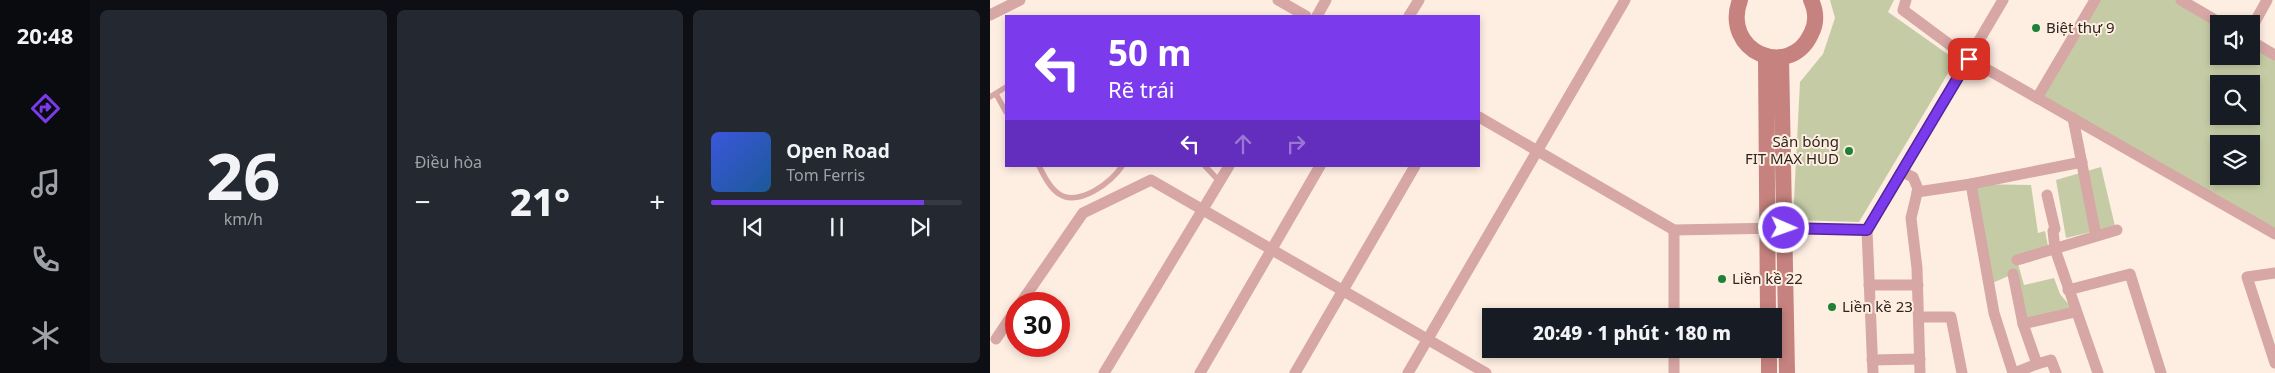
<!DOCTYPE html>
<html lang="vi">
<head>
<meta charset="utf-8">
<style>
	:root { --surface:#171b24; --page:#242831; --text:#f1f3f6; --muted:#9ea1a6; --line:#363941; --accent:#7c3aed }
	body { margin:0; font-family:"Noto Sans",sans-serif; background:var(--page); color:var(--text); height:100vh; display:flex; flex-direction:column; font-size:19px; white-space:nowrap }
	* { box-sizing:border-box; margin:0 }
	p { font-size:16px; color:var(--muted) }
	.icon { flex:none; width:28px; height:28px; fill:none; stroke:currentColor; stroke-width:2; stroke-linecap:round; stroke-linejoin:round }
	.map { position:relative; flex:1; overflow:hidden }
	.drawer { display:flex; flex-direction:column; gap:10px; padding:10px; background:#0d0f14; width:900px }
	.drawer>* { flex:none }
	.top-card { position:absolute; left:15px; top:15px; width:475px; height:152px; border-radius:0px; box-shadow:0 2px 8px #0003; background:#7c3aed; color:#fff; overflow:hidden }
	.buttons { position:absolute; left:1220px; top:15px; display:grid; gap:10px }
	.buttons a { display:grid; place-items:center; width:50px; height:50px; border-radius:0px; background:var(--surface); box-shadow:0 2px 8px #0003; font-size:25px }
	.speed { position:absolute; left:15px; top:292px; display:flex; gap:10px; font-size:25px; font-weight:700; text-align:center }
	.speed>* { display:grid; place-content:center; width:65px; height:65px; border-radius:50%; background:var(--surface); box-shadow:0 2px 8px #0003; line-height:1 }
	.speed .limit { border:8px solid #d22; background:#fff; color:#111 }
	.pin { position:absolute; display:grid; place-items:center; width:42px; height:42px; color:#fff; margin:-21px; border-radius:10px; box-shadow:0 2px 8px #0006 }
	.me { position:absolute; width:55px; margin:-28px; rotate:92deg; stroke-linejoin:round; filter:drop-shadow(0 0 4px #0008) }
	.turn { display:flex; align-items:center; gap:18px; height:105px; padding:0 20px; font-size:22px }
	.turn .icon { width:65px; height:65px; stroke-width:2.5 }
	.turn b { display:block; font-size:35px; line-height:42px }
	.lanes { display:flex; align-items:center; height:48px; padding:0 20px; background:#0003; justify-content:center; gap:25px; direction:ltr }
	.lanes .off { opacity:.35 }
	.big { font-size:38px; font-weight:800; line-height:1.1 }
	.drawer .widget { flex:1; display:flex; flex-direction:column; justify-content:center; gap:8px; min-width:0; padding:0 18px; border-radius:8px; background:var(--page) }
	.drawer .dial { align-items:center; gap:0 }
	.dial b { font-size:65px; line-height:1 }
	.song { display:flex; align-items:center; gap:15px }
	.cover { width:60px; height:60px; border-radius:8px; background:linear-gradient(135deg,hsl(230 70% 55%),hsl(210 70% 35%)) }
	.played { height:5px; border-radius:2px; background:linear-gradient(90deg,var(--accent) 85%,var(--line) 85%) }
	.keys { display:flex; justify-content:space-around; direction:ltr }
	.heat { display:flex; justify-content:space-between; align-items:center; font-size:28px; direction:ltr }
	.drawer .tiles { flex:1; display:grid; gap:10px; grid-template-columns:repeat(3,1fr) }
	.trip { position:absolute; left:492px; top:308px; width:300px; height:50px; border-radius:0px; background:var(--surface); box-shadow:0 2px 8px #0003; font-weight:800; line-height:50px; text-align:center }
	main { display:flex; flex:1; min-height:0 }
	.tabs { display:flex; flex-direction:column; width:90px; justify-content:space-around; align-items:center; background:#090b0e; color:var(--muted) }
	.tabs .icon { width:35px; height:35px }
	.tabs .on { color:var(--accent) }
	.tabs b { font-size:22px; color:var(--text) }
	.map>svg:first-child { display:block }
</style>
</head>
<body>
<main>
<nav class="tabs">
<b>20:48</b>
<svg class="icon on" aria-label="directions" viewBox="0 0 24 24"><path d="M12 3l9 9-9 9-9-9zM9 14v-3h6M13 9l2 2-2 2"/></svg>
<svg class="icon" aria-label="music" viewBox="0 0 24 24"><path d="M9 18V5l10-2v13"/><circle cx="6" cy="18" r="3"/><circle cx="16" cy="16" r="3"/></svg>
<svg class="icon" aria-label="phone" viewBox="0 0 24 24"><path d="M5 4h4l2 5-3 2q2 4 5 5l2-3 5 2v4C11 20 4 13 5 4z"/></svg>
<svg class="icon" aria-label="climate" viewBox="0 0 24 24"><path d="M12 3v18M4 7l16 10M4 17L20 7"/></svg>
</nav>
<section class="drawer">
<div class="tiles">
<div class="widget dial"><b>26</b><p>km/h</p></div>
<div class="widget"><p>Điều hòa</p>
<div class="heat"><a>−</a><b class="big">21°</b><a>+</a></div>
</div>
<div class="widget">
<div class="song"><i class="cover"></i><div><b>Open Road</b><p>Tom Ferris</p></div></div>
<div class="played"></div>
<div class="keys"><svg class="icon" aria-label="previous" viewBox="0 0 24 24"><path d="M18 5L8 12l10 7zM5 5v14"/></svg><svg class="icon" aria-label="pause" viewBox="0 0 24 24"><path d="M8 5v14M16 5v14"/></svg><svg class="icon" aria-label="next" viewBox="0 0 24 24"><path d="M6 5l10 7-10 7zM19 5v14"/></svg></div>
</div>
</div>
</section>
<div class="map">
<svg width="1285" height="373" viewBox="0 0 1285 373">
	<rect width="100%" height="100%" fill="#feede1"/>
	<!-- green -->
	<g fill="#c5cca5" fill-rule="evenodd">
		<path d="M840,0H904L898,12L966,60L869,222L803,220L810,82L833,54L845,18Z"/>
		<path d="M1105,0H1191L1229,24V56H1261V41L1285,55V234L1047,98ZM1229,84H1261V116H1229ZM1229,144H1261V176H1229Z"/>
		<path d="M1111,167L1125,226L1076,238L1066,180Z"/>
		<path d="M981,184L1041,185L1048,233L1055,231L1059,251L1027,260L1034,285L1064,278L1070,294L1085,312L1033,324L1023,274L1000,284Z"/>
	</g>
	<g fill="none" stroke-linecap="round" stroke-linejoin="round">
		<!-- lane -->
		<g stroke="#d6a7a4" stroke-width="5.5">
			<path d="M6,94L16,112"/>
			<path d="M0,97L16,87"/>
			<path d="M49,166C54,176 60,188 69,194C89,207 122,182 132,166"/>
			<path d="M215,166L230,182"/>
		</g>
		<!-- street -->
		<g stroke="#d6a7a4" stroke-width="11">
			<path d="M288,0L316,16"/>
			<path d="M916,0L913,10L979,59L1285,234"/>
			<path d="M1191,0L1232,24"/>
			<path d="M0,15L30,0"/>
			<path d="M327,16L336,0"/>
			<path d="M419,16L429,0"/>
			<path d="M1261,29L1277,0"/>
			<path d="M1261,41L1285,55"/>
			<path d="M1047,98L1105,0"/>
			<path d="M489,117L684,230L794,228L877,230"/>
			<path d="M1083,118L1106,236"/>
			<path d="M912,172L923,177L928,189L921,218L927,268L930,373"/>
			<path d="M981,184L1004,313L1023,373"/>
			<path d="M927,192L981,184L1092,162"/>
			<path d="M1057,195L1065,229L1063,231L1065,249L1108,373"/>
			<path d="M1027,260L1127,230"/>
			<path d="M1285,273L1257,277L1285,363"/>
			<path d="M1023,274L1033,324L1047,364L1061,360L1066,373"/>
			<path d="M879,285H928"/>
			<path d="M1078,290L1140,274L1171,373"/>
			<path d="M30,304L93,213L161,180L496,373"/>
			<path d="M684,316V230"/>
			<path d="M929,317H961L972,373"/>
			<path d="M1033,324L1085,312"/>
			<path d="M6,339L26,309"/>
			<path d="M882,360L930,359"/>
			<path d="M114,373L239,166"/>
			<path d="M210,373L330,166"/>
			<path d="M305,373L425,166"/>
			<path d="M418,373L635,0"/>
			<path d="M684,373V349"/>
			<path d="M883,373L877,230L1013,0"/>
			<path d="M1024,373L1047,364"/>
		</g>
		<!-- secondary -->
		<g stroke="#c5827e" stroke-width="16">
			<path d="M750,0C731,51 799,81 821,34C827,23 826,11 821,0"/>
			<path d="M776,56L778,316"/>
			<path d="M791,57L797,373"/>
			<path d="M779,349V373"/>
		</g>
	</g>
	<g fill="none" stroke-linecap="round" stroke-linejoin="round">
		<!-- route casing -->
		<g stroke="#51269a" stroke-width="12">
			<path id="route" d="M794,228L877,230L979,59"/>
		</g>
		<!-- route -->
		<use href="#route" stroke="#7c3aed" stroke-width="9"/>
	</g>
	<!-- markers -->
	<g fill="#1d8237" stroke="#feede1" stroke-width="2">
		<circle cx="1046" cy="28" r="5"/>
		<circle cx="859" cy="151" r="5"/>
		<circle cx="732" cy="279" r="5"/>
		<circle cx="842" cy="307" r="5"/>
	</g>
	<g text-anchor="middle" stroke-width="4" stroke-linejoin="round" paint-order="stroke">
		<!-- poi labels -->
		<g font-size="15" fill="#2f251e" stroke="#feede1" text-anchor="start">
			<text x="1056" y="33">Biệt thự 9</text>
			<text x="849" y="147" text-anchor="end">Sân bóng<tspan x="849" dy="17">FIT MAX HUD</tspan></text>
			<text x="742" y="284">Liền kề 22</text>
			<text x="852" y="312">Liền kề 23</text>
		</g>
	</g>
</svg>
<div class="buttons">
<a><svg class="icon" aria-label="sound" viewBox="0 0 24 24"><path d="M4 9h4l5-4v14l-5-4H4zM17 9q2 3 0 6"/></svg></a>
<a><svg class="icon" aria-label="search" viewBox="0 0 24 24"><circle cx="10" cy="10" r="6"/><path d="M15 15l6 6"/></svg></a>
<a><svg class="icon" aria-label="layers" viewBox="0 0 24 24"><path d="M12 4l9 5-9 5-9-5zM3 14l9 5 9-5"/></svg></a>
</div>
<div class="speed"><div class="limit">30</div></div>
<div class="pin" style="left:979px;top:59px;background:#d93025"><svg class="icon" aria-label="arrive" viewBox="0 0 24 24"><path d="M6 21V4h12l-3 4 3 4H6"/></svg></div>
<svg class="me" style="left:794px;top:228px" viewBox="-20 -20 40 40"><circle r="17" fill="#7c3aed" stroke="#fff" stroke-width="3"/><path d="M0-11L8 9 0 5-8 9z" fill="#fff"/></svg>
<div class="trip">20:49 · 1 phút · 180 m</div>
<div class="top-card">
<div class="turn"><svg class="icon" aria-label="left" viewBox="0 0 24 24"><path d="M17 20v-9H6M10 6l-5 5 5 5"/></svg><div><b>50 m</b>Rẽ trái</div></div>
<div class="lanes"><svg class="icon" aria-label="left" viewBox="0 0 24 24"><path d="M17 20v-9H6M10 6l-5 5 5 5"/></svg><svg class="icon off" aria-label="ahead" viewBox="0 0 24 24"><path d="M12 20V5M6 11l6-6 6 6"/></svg><svg class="icon off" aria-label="right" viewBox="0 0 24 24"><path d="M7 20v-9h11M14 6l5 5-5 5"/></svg></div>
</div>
</div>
</main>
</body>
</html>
